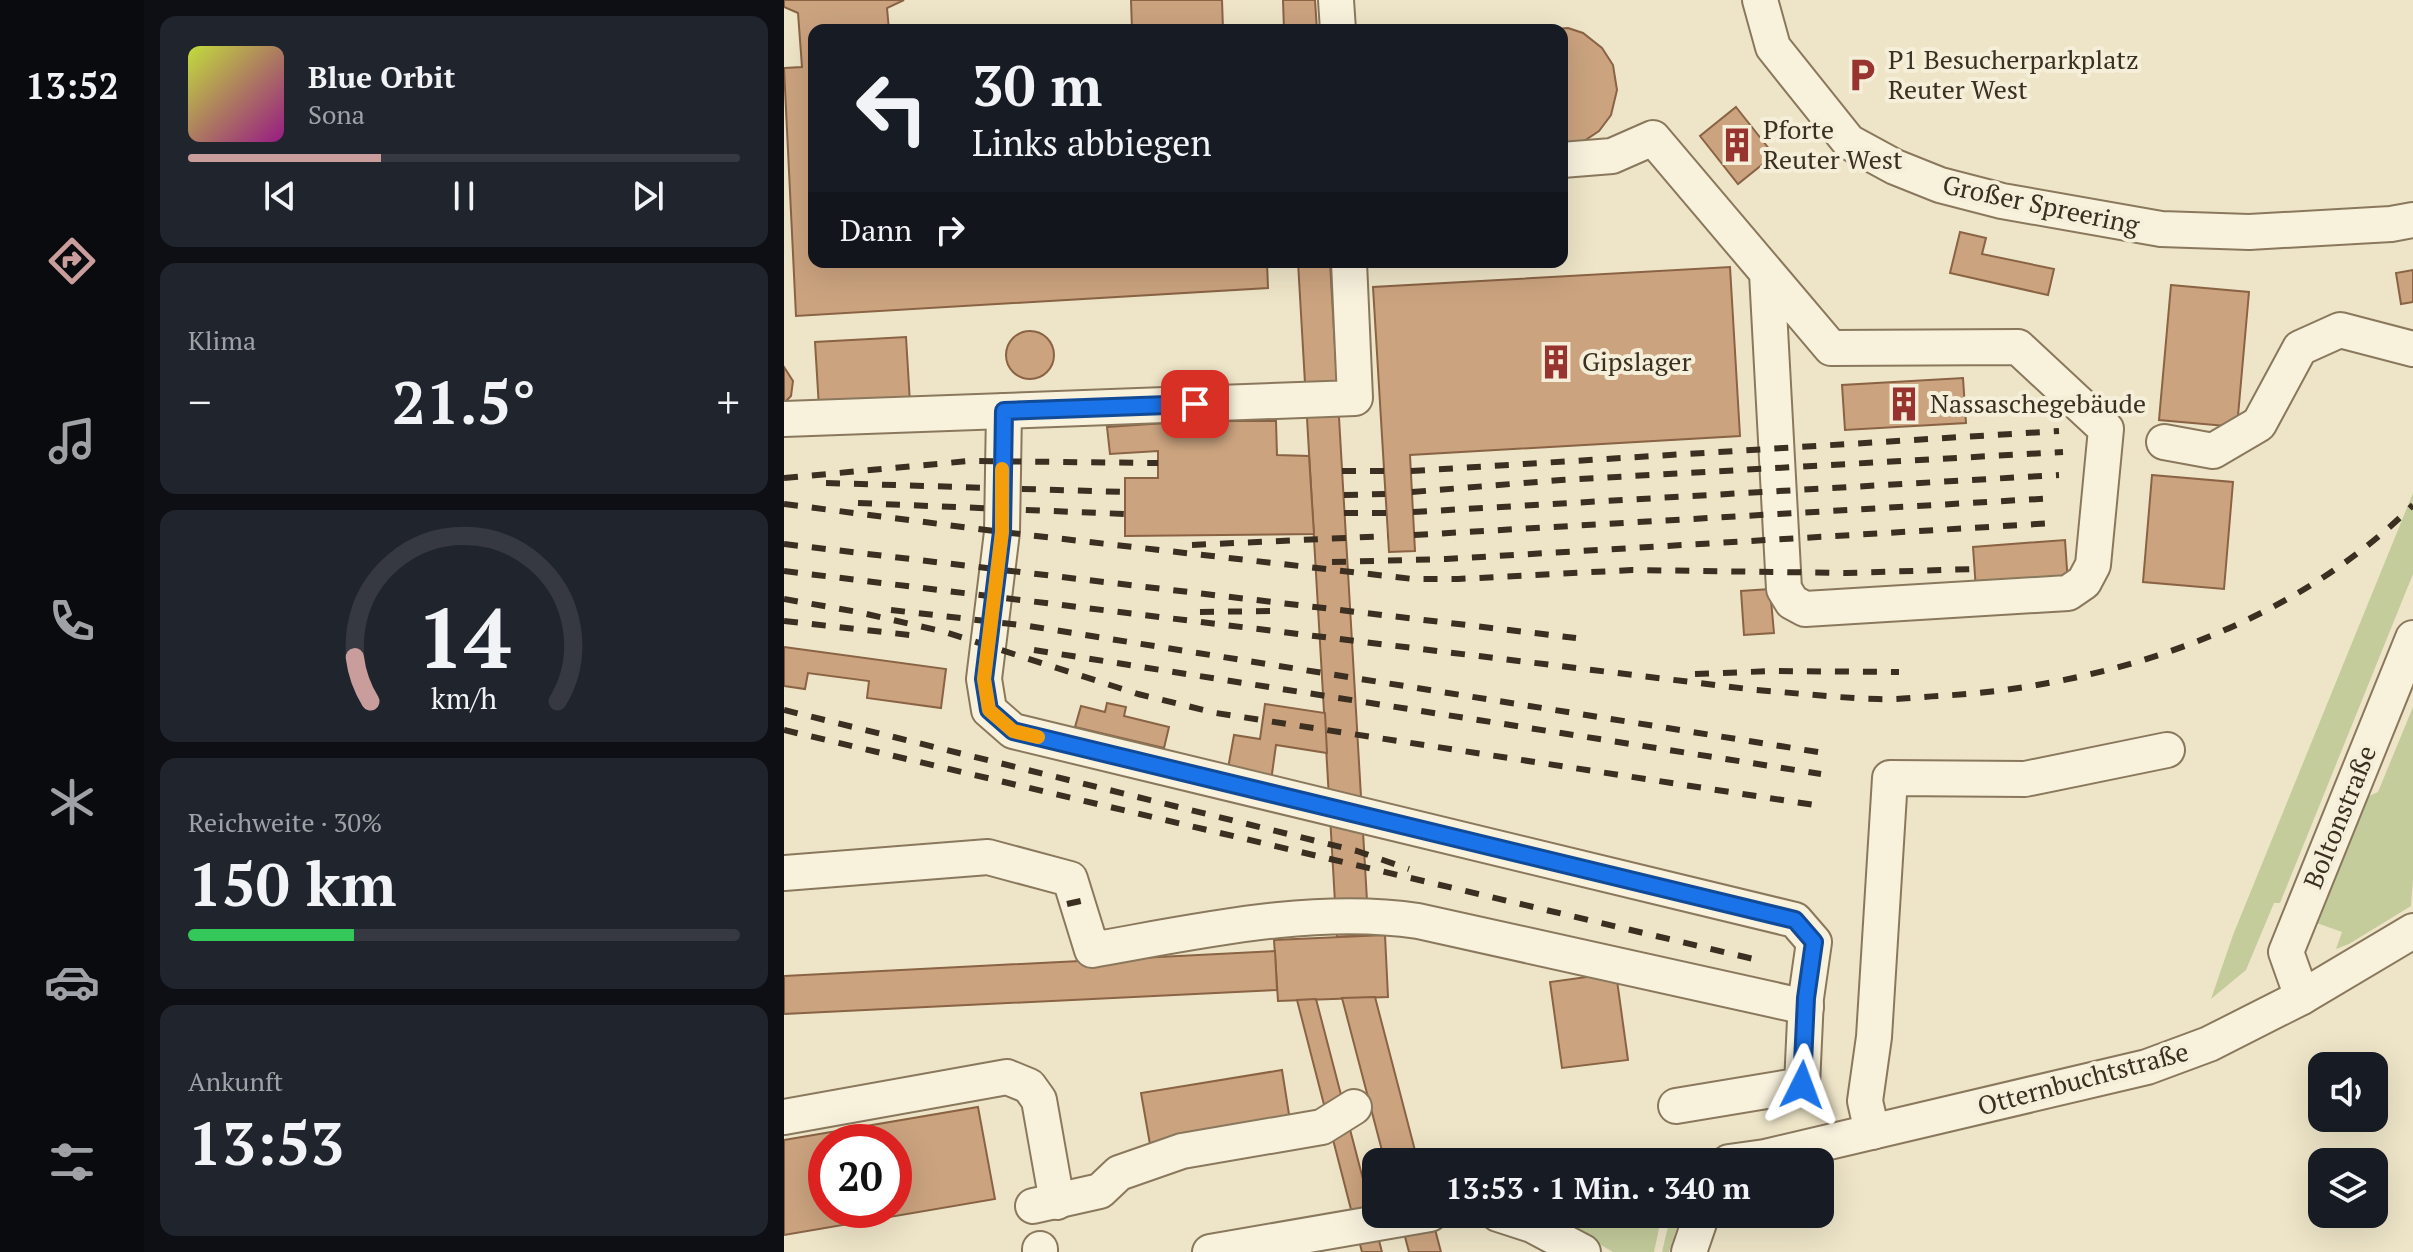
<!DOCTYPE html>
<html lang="de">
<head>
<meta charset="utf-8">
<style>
	:root { --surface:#171b24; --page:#20242c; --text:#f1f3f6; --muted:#9ea1a6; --line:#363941; --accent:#c99d9c }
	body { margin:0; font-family:"PT Serif",serif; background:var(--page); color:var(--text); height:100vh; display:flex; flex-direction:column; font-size:30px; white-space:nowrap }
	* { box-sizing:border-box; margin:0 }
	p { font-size:26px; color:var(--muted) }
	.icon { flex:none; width:44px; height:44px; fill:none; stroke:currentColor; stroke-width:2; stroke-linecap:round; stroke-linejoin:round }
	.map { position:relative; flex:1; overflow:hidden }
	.side { display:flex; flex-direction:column; gap:16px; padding:16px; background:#0d0f14; width:640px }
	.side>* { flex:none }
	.guide { position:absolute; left:24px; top:24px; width:760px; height:244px; border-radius:16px; box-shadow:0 8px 32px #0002; background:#171b24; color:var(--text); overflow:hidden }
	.fabs { position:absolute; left:1524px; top:1052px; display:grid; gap:16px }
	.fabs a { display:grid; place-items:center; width:80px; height:80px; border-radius:16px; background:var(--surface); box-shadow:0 8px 32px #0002; font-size:40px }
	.speed { position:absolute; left:24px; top:1124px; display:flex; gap:16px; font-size:40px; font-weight:700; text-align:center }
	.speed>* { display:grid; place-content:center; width:104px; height:104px; border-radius:50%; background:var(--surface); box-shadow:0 8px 32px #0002; line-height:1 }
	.speed .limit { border:12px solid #d22; background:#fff; color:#111 }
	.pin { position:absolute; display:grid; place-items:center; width:68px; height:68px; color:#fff; margin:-34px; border-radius:16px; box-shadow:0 4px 12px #0006 }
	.me { position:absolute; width:88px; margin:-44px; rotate:3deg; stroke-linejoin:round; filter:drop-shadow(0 0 6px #0008) }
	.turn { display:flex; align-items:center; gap:28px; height:168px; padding:0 32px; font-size:36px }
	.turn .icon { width:104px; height:104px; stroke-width:2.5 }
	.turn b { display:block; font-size:56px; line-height:68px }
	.then { display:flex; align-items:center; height:76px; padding:0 32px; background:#0003; gap:16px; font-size:30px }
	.big { font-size:60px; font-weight:700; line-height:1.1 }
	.side .tile { flex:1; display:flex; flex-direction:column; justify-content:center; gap:12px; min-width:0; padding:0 28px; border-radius:16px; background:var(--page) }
	.side .dial { align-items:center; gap:0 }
	.dial svg { height:208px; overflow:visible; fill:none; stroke:var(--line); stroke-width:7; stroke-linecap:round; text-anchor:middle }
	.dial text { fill:var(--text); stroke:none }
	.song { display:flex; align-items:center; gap:24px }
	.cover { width:96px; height:96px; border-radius:12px; background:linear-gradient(135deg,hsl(70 70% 55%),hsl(310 70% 35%)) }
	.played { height:8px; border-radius:4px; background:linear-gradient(90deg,var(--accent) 35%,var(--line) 35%) }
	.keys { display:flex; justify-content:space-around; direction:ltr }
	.heat { display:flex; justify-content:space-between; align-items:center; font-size:44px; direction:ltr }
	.charge { height:12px; border-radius:6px; background:linear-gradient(90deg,#34c759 30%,var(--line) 0) }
	.trip { position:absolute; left:578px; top:1148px; width:472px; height:80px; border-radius:16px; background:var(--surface); box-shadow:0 8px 32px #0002; font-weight:700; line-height:80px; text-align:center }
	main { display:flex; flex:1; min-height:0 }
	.tab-bar { display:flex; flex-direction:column; width:144px; justify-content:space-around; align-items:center; background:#090b0e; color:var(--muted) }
	.tab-bar .icon { width:56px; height:56px }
	.tab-bar .current { color:var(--accent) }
	.tab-bar b { font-size:36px; color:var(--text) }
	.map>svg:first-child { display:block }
</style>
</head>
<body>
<main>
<nav class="tab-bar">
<b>13:52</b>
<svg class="icon current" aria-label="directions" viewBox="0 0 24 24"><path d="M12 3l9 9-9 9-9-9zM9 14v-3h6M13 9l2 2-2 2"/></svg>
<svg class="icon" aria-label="music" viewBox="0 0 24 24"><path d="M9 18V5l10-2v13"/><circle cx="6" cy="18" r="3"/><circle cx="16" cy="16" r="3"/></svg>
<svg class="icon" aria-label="phone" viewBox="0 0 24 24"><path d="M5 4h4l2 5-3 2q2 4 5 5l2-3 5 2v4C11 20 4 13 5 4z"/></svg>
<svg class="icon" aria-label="climate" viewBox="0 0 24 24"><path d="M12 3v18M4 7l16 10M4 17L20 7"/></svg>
<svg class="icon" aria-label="car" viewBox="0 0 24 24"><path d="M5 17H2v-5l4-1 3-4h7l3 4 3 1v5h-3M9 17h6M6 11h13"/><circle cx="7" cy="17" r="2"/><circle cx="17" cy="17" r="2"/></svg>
<svg class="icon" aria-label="filters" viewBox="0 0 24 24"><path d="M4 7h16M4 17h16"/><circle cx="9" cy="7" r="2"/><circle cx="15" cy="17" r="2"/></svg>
</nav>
<section class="side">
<div class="tile">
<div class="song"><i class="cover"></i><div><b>Blue Orbit</b><p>Sona</p></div></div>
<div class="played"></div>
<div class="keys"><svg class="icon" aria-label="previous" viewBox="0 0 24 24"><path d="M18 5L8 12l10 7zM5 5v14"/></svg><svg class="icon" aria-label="pause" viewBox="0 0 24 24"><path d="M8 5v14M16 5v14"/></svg><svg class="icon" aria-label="next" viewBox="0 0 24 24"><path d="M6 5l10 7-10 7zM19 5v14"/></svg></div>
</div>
<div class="tile"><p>Klima</p>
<div class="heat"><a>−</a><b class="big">21.5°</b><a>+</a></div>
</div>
<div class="tile dial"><svg viewBox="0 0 100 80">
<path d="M14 69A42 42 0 1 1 86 69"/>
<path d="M14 69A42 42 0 0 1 8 52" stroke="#c99d9c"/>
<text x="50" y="56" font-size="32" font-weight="700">14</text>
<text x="50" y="72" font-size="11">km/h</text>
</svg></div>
<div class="tile"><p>Reichweite · 30%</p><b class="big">150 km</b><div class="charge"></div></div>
<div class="tile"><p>Ankunft</p><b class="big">13:53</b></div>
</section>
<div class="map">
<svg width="1629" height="1252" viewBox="0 0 1629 1252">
	<rect width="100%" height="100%" fill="#eee5c8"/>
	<!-- green -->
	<g fill="#c4cc9c">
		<path d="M1629,493V574L1496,903H1490L1462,970L1427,999L1449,935Z"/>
		<path d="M1629,707V879L1627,906L1565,944L1552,949L1558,932L1527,921L1576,800L1594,792Z"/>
		<path d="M773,1214H878L870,1252H829L774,1220Z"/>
		<path d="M887,1214H897L885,1252H878Z"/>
	</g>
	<!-- building -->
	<g fill="#cba37f" stroke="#896344" stroke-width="2" fill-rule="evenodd">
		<path d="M0,0H120L103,8L105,30H30V262H483L484,288L12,316L0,68L18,67L14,13L0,7Z"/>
		<path d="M347,0H438L439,30H348Z"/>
		<path d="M499,0H531L533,30H500Z"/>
		<path d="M784,28L799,33L818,48L829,65L833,90L827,115L815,131L797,143L778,148V30H756Z"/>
		<path d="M952,107L990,155L954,184L916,136Z"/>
		<path d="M1176,232L1202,238L1198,254L1270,269L1264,295L1166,273Z"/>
		<path d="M514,262H546L585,935L553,937Z"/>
		<path d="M946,267L956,436L626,455L631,551L605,552L589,287Z"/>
		<path d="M1629,270V302L1617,304L1612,273Z"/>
		<path d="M1387,285L1465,292L1453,427L1375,420Z"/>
		<circle cx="246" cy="355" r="24"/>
		<path d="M122,337L126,403L35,408L31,342Z"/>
		<path d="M0,367L9,381L7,396L0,403Z"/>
		<path d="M1179,378L1182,423L1061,430L1058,385Z"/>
		<path d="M411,421H492L493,455L525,456L530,534L341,536V478H374V451L326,454L323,427Z"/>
		<path d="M1368,475L1449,482L1440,589L1359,582Z"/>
		<path d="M1281,540L1284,584L1192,590L1189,547Z"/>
		<path d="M986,589L990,633L960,635L957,591Z"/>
		<path d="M0,647L162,669L157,708L83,698L85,681L24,673L21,689L0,686Z"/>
		<path d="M323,703L342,707L340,716L385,727L380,748L291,727L297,706L321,712Z"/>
		<path d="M481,704L541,713L543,753L492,745L487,781L443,774L450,735L476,739Z"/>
		<path d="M601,935L604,997L494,1001L490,940Z"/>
		<path d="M491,951L493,990L0,1014V976Z"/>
		<path d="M832,973L844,1060L778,1068L766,982Z"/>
		<path d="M591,997L634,1162H601L558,998Z"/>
		<path d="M532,999L598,1252H578L513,1000Z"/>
		<path d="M498,1070L507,1127L367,1150L357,1093Z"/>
		<path d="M194,1107L211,1199L0,1235V1140ZM42,1142H110V1210H42Z"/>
		<path d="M615,1214H647L657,1252H625Z"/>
	</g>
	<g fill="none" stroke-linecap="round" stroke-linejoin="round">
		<!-- minor casing -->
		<g stroke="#8a785d" stroke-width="38">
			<g id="minor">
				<path d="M552,0L554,30"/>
				<path d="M976,0L989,47L1065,142L1111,167L1156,185L1218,201L1377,229L1465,232L1607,224L1629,220"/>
				<path d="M778,160L828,156L869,138L1047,348L1234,347L1322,429L1309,565L1300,582L1284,593L1021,609L1008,602L1000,589L983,273"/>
				<path d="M220,411L218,532L200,679L205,710L229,731L1011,920L1030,942L1022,998L1018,1085L892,1106"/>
				<path d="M0,419L571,398L565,262"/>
				<path d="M1380,442L1429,451L1475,424L1516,348L1556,330L1629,349"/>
				<path d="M0,873L204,857L286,879L308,950C411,932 530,905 634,921L1022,1007"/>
				<path d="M1518,997L1502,952L1629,638"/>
				<path d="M0,1117L223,1077L245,1086L255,1100L273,1202"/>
				<path d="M1088,1132L1081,1101L1090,1037L1106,778L1241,779L1383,750"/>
				<path d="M945,1162L981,1157L1363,1067L1425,1044L1518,997L1629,931"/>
				<path d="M249,1206L316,1191L335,1173L398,1151L538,1127L570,1107"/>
				<path d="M714,1214L748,1225L799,1252"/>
				<path d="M256,1249V1252"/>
				<path d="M426,1252L646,1214"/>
				<path d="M905,1252L918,1214"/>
			</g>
		</g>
		<!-- minor -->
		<use href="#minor" stroke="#f8f1dc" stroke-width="34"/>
		<!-- rail -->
		<g stroke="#3b2f21" stroke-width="6" stroke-dasharray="14 14" stroke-linecap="butt">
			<path d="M558,471H600"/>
			<path d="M627,471L1275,431"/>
			<path d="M0,478L185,461L374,463"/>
			<path d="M42,483L341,492"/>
			<path d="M628,492L777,480L1279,452"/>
			<path d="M560,495L601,494"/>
			<path d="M74,503L341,514"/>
			<path d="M0,504L218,532L629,579H674L848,570L1062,573L1191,569"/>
			<path d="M629,512L1275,475"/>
			<path d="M560,513H602"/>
			<path d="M630,535L1272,498"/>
			<path d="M0,544L792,638"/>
			<path d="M408,545L604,536"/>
			<path d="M548,562L662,559L1271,523"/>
			<path d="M0,571L972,690C1013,693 1053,698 1094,699C1114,700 1134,697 1154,696C1323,687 1507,627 1629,505"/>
			<path d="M0,599L74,612L161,632L354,694L432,713L1037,806"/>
			<path d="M107,610L245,626L1040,753"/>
			<path d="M416,612L488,611"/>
			<path d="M0,621L135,636"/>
			<path d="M250,650L1037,774"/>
			<path d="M911,674L990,671L1115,672"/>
			<path d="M0,710L573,851L625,869"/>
			<path d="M0,730L978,961"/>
			<path d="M283,904L310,898"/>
		</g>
	</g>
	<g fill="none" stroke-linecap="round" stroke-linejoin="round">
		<!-- route casing -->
		<g stroke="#114b97" stroke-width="20">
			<path id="route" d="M411,404L220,411L218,532L200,679L205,710L229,731L1011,920L1030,942L1022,998L1018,1085"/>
		</g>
		<!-- route -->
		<use href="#route" stroke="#1a73e8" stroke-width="14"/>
		<!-- slow -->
		<path stroke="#f59e0b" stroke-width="14" d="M218,469V532L200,679L205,710L229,731L254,737"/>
	</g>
	<!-- icons -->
	<defs>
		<g id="parking-bare" transform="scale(2.76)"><path d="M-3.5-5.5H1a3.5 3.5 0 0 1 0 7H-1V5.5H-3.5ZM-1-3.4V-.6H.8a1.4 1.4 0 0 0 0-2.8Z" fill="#98342f" stroke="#f5eed8" stroke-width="2.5" paint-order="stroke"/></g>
		<g id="building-bare" transform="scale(2.76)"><path d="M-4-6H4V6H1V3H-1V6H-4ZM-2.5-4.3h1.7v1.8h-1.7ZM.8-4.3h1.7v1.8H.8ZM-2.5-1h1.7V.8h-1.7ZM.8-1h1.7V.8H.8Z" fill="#98342f" stroke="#f5eed8" stroke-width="2.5" paint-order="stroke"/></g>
	</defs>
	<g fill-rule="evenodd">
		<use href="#parking-bare" x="1078" y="75"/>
		<use href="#building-bare" x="953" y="145"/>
		<use href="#building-bare" x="772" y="362"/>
		<use href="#building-bare" x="1120" y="404"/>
	</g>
	<g text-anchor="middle" stroke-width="8" stroke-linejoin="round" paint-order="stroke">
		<!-- poi labels -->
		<g font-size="26" fill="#3b2f21" stroke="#f5eed8" text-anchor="start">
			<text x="1104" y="69">P1 Besucherparkplatz<tspan x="1104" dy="30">Reuter West</tspan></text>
			<text x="979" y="139">Pforte<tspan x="979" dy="30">Reuter West</tspan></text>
			<text x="798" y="371">Gipslager</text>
			<text x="1146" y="413">Nassaschegebäude</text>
		</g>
		<!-- street labels -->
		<g font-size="26" fill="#3b2f21" stroke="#f5eed8">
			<text transform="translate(1257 205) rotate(12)" y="9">Großer Spreering</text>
			<text transform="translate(1556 817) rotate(-68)" y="9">Boltonstraße</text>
			<text transform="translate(1299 1079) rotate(-15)" y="9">Otternbuchtstraße</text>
		</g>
	</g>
</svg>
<div class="fabs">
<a><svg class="icon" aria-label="sound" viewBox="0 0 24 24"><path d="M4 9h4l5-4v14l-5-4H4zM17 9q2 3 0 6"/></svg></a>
<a><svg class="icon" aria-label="layers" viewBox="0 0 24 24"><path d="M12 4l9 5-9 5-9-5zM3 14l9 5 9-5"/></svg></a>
</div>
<div class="speed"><div class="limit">20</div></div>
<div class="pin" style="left:411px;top:404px;background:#d93025"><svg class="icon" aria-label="arrive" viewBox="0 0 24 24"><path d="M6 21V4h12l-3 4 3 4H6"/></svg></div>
<svg class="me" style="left:1018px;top:1085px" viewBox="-20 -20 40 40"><path d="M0-17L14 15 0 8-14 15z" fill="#1a73e8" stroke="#fff" stroke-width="4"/></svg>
<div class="trip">13:53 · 1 Min. · 340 m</div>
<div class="guide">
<div class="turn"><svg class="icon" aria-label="left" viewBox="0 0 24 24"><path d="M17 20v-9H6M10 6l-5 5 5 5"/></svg><div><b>30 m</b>Links abbiegen</div></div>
<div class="then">Dann<svg class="icon" aria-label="right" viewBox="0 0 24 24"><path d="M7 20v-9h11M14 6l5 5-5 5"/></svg></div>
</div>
</div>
</main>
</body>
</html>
